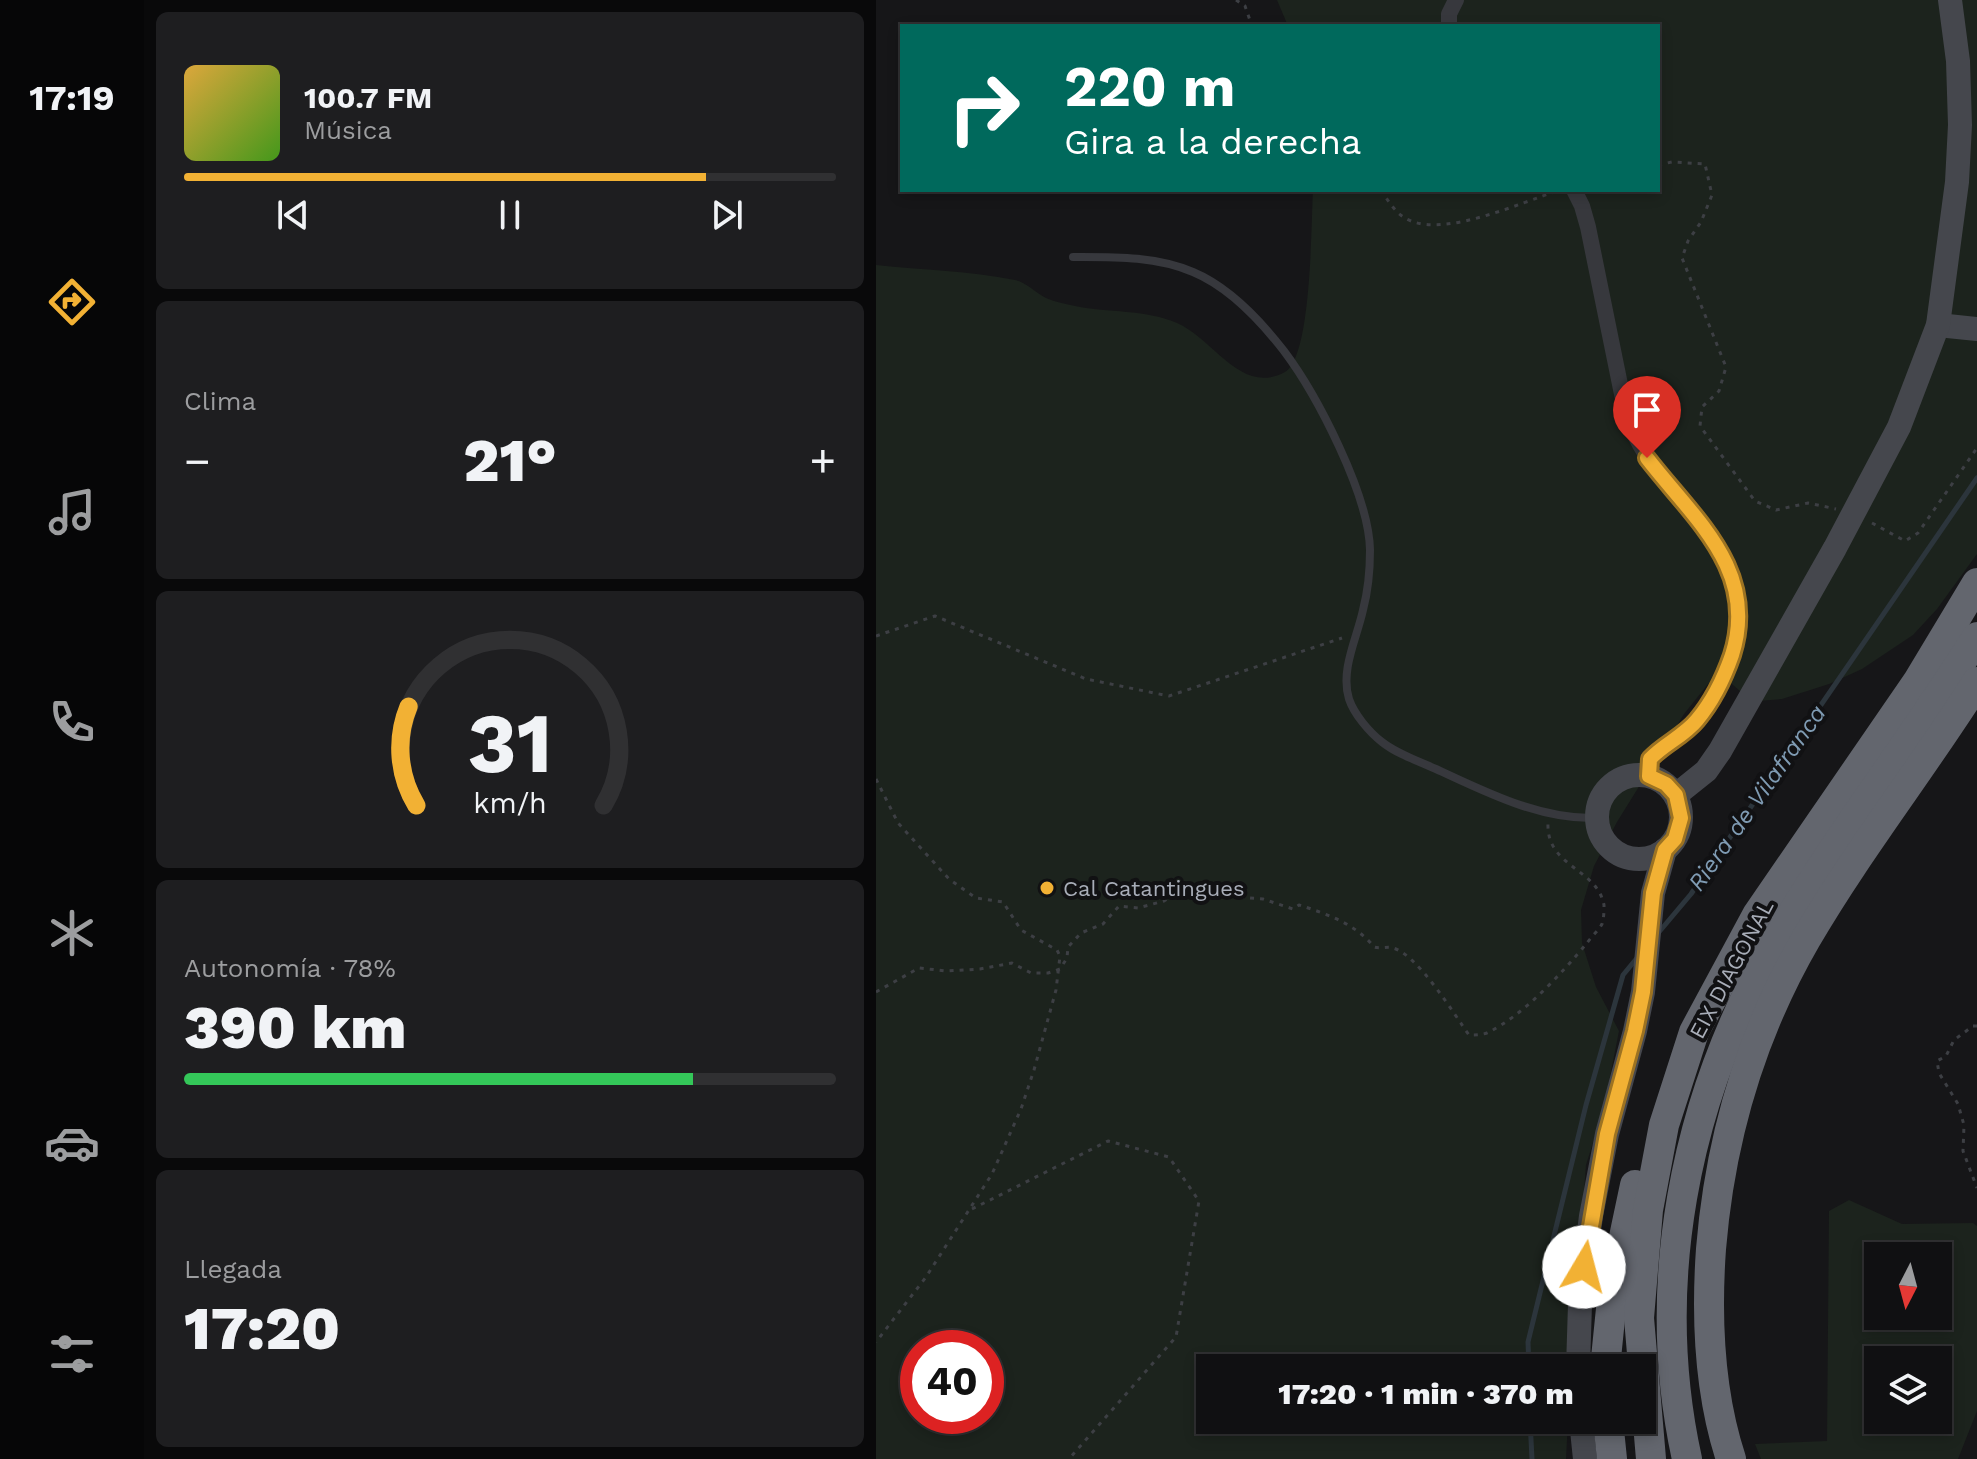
<!DOCTYPE html>
<html lang="es">
<head>
<meta charset="utf-8">
<style>
	:root { --surface:#101012; --page:#1e1e20; --text:#f1f3f6; --muted:#9c9d9f; --line:#303032; --accent:#f2b134 }
	body { margin:0; font-family:"Work Sans",sans-serif; background:var(--page); color:var(--text); height:100vh; display:flex; flex-direction:column; font-size:30px; white-space:nowrap }
	* { box-sizing:border-box; margin:0 }
	p { font-size:26px; color:var(--muted) }
	.icon { flex:none; width:44px; height:44px; fill:none; stroke:currentColor; stroke-width:2; stroke-linecap:round; stroke-linejoin:round }
	.map { position:relative; flex:1; overflow:hidden }
	.drawer { display:flex; flex-direction:column; gap:12px; padding:12px; background:#09090a; width:732px }
	.drawer>* { flex:none }
	.banner { position:absolute; left:24px; top:24px; width:760px; height:168px; border-radius:0px; box-shadow:0 4px 12px #0003,0 0 0 2px var(--line); background:#00695c; color:#fff; overflow:hidden }
	.needle { width:52px; rotate:186deg }
	.controls { position:absolute; left:988px; top:1242px; display:grid; gap:16px }
	.controls a { display:grid; place-items:center; width:88px; height:88px; border-radius:0px; background:var(--surface); box-shadow:0 4px 12px #0003,0 0 0 2px var(--line); font-size:40px }
	.speed { position:absolute; left:24px; top:1330px; display:flex; gap:16px; font-size:40px; font-weight:700; text-align:center }
	.speed>* { display:grid; place-content:center; width:104px; height:104px; border-radius:50%; background:var(--surface); box-shadow:0 4px 12px #0003,0 0 0 2px var(--line); line-height:1 }
	.speed .limit { border:12px solid #d22; background:#fff; color:#111 }
	.pin { position:absolute; display:grid; place-items:center; width:68px; height:68px; color:#fff; margin:-82px -34px; border-radius:50% 50% 50% 0; rotate:-45deg; box-shadow:0 0 8px #0007 }
	.pin .icon { rotate:45deg }
	.me { position:absolute; width:88px; margin:-44px; rotate:8deg; stroke-linejoin:round; filter:drop-shadow(0 0 6px #0008) }
	.turn { display:flex; align-items:center; gap:28px; height:168px; padding:0 32px; font-size:36px }
	.turn .icon { width:104px; height:104px; stroke-width:2.5 }
	.turn b { display:block; font-size:56px; line-height:68px }
	.big { font-size:60px; font-weight:800; line-height:1.1 }
	.drawer .tile { flex:1; display:flex; flex-direction:column; justify-content:center; gap:12px; min-width:0; padding:0 28px; border-radius:12px; background:var(--page) }
	.drawer .dial { align-items:center; gap:0 }
	.dial svg { height:208px; overflow:visible; fill:none; stroke:var(--line); stroke-width:7; stroke-linecap:round; text-anchor:middle }
	.dial text { fill:var(--text); stroke:none }
	.song { display:flex; align-items:center; gap:24px }
	.cover { width:96px; height:96px; border-radius:12px; background:linear-gradient(135deg,hsl(40 70% 55%),hsl(100 70% 35%)) }
	.played { height:8px; border-radius:4px; background:linear-gradient(90deg,var(--accent) 80%,var(--line) 80%) }
	.keys { display:flex; justify-content:space-around; direction:ltr }
	.heat { display:flex; justify-content:space-between; align-items:center; font-size:44px; direction:ltr }
	.charge { height:12px; border-radius:6px; background:linear-gradient(90deg,#34c759 78%,var(--line) 0) }
	.trip { position:absolute; left:320px; top:1354px; width:460px; height:80px; border-radius:0px; background:var(--surface); box-shadow:0 4px 12px #0003,0 0 0 2px var(--line); font-weight:800; line-height:80px; text-align:center }
	main { display:flex; flex:1; min-height:0 }
	.tabs { display:flex; flex-direction:column; width:144px; justify-content:space-around; align-items:center; background:#060607; color:var(--muted) }
	.tabs .icon { width:56px; height:56px }
	.tabs .on { color:var(--accent) }
	.tabs b { font-size:36px; color:var(--text) }
	.map>svg:first-child { display:block }
</style>
</head>
<body>
<main>
<nav class="tabs">
<b>17:19</b>
<svg class="icon on" aria-label="directions" viewBox="0 0 24 24"><path d="M12 3l9 9-9 9-9-9zM9 14v-3h6M13 9l2 2-2 2"/></svg>
<svg class="icon" aria-label="music" viewBox="0 0 24 24"><path d="M9 18V5l10-2v13"/><circle cx="6" cy="18" r="3"/><circle cx="16" cy="16" r="3"/></svg>
<svg class="icon" aria-label="phone" viewBox="0 0 24 24"><path d="M5 4h4l2 5-3 2q2 4 5 5l2-3 5 2v4C11 20 4 13 5 4z"/></svg>
<svg class="icon" aria-label="climate" viewBox="0 0 24 24"><path d="M12 3v18M4 7l16 10M4 17L20 7"/></svg>
<svg class="icon" aria-label="car" viewBox="0 0 24 24"><path d="M5 17H2v-5l4-1 3-4h7l3 4 3 1v5h-3M9 17h6M6 11h13"/><circle cx="7" cy="17" r="2"/><circle cx="17" cy="17" r="2"/></svg>
<svg class="icon" aria-label="filters" viewBox="0 0 24 24"><path d="M4 7h16M4 17h16"/><circle cx="9" cy="7" r="2"/><circle cx="15" cy="17" r="2"/></svg>
</nav>
<section class="drawer">
<div class="tile">
<div class="song"><i class="cover"></i><div><b>100.7 FM</b><p>Música</p></div></div>
<div class="played"></div>
<div class="keys"><svg class="icon" aria-label="previous" viewBox="0 0 24 24"><path d="M18 5L8 12l10 7zM5 5v14"/></svg><svg class="icon" aria-label="pause" viewBox="0 0 24 24"><path d="M8 5v14M16 5v14"/></svg><svg class="icon" aria-label="next" viewBox="0 0 24 24"><path d="M6 5l10 7-10 7zM19 5v14"/></svg></div>
</div>
<div class="tile"><p>Clima</p>
<div class="heat"><a>−</a><b class="big">21°</b><a>+</a></div>
</div>
<div class="tile dial"><svg viewBox="0 0 100 80">
<path d="M14 69A42 42 0 1 1 86 69"/>
<path d="M14 69A42 42 0 0 1 11 31" stroke="#f2b134"/>
<text x="50" y="56" font-size="32" font-weight="700">31</text>
<text x="50" y="72" font-size="11">km/h</text>
</svg></div>
<div class="tile"><p>Autonomía · 78%</p><b class="big">390 km</b><div class="charge"></div></div>
<div class="tile"><p>Llegada</p><b class="big">17:20</b></div>
</section>
<div class="map">
<svg width="1101" height="1459" viewBox="0 0 1101 1459">
	<rect width="100%" height="100%" fill="#161618"/>
	<!-- green -->
	<g fill="#1c231d" fill-rule="evenodd">
		<path d="M401,0H1101V554L1061,609L1037,635L986,669L953,684L906,699L882,701L871,697L850,679H840L832,684L808,714L741,822L718,866L705,910L706,943L720,987L743,1031L728,1107L710,1165L694,1368H334V1420H692L690,1459H0V265C46,270 94,271 139,280C150,282 160,293 170,298C179,302 190,304 199,306C233,313 268,309 301,323C338,339 365,396 409,372C436,357 435,223 437,190H782V26H412ZM42,1348H110V1416H42Z"/>
		<path d="M973,1200L1026,1224L1097,1223L1101,1226V1411L1082,1459H885L879,1444L951,1441L953,1211ZM1002,1256H1062V1316H1002ZM1002,1360H1062V1420H1002Z"/>
	</g>
	<g fill="none" stroke-linecap="round" stroke-linejoin="round">
		<!-- stream -->
		<g stroke="#2c353c" stroke-width="5">
			<path d="M783,932L815,894L1101,478"/>
			<path d="M653,1368L652,1342L710,1105L747,975L761,958"/>
			<path d="M654,1420L656,1459"/>
		</g>
		<!-- path -->
		<g stroke="#3d3f44" stroke-width="3" stroke-dasharray="4 6" stroke-linecap="butt">
			<path d="M360,0L369,6L376,26"/>
			<path d="M782,165L796,162L829,164L836,195L825,222L812,241L806,258L850,367L843,391L826,407L824,426L879,501L900,510L932,503L960,509"/>
			<path d="M505,190C513,202 521,216 535,221C572,236 644,203 681,191"/>
			<path d="M996,523L1029,541L1042,533L1101,448"/>
			<path d="M0,636L59,616L210,679L293,696L466,638"/>
			<path d="M0,779L22,823L73,879L100,898L127,902L145,930L181,950L184,956L180,990L158,1070L145,1109L116,1174L50,1277L0,1342"/>
			<path d="M0,992L43,968L71,971L104,969L136,963L155,973H172L184,969L191,958L192,947L205,933L227,924L243,906L262,908L288,901L303,892L387,899L417,909L423,905C451,914 480,924 498,947C505,949 512,946 517,948C542,955 578,1014 593,1035C599,1035 605,1035 611,1033C648,1015 685,974 711,943C715,937 723,930 726,924C728,918 728,911 728,905C721,868 670,867 672,823"/>
			<path d="M1101,1026H1097L1078,1040L1070,1056L1061,1061L1063,1073L1082,1104L1088,1125L1087,1151L1101,1188"/>
			<path d="M96,1209L232,1141L293,1157L323,1201L300,1337L193,1459"/>
		</g>
		<!-- lane -->
		<path stroke="#37383d" stroke-width="8" d="M197,257C238,257 279,256 317,272C353,287 384,320 408,351C441,395 493,495 494,550C494,570 492,591 487,610C481,638 464,670 473,699C478,714 493,732 506,742C521,754 542,761 560,769C610,792 664,820 721,818"/>
		<!-- street -->
		<g stroke="#37383d" stroke-width="16">
			<path d="M573,26V14L580,0"/>
			<path d="M698,190L706,206L712,227L749,409C772,496 884,544 859,644C852,671 839,699 821,720C807,736 788,744 774,759L773,776"/>
		</g>
		<!-- secondary -->
		<g stroke="#45474d" stroke-width="24">
			<path d="M1062,325L1101,329"/>
			<circle cx="763" cy="817" r="42"/>
			<path d="M800,795L830,771L844,751L959,548L1023,427L1062,325L1081,182L1084,125L1082,61L1074,0"/>
			<path d="M702,1368L704,1304L715,1216L731,1134L759,1031L767,992L777,893L789,850"/>
			<path d="M705,1420L709,1459"/>
		</g>
		<!-- highway -->
		<g stroke="#63666e" stroke-width="30">
			<path d="M729,1368L737,1289L759,1185"/>
			<path d="M732,1420L736,1459"/>
			<path d="M775,1459L763,1318L772,1210L788,1125L818,1032L881,915L1042,681L1101,583"/>
			<path d="M811,1459C773,1286 808,1104 895,950C956,842 1035,743 1101,637"/>
			<path d="M855,1459C833,1392 830,1320 835,1249C844,1140 875,1034 930,939C982,850 1046,769 1101,682"/>
		</g>
	</g>
	<g fill="none" stroke-linecap="round" stroke-linejoin="round">
		<!-- route casing -->
		<g stroke="#9d7322" stroke-width="20">
			<path id="route" d="M708,1267L731,1134L759,1031L767,992L777,893L789,850L799,839L805,818L800,795L790,784L773,776L774,759C788,744 808,736 821,720C836,702 848,678 856,655C883,570 818,519 771,458"/>
		</g>
		<!-- route -->
		<use href="#route" stroke="#f2b134" stroke-width="14"/>
	</g>
	<!-- markers -->
	<circle fill="#f2b134" stroke="#111113" stroke-width="3" cx="171" cy="888" r="8"/>
	<g text-anchor="middle" stroke-width="8" stroke-linejoin="round" paint-order="stroke">
		<!-- poi labels -->
		<g font-size="22" fill="#a8adb8" stroke="#111113" text-anchor="start">
			<text x="187" y="896">Cal Catantingues</text>
		</g>
		<!-- street labels -->
		<g font-size="22" fill="#a8adb8" stroke="#111113">
			<text transform="translate(855 969) rotate(-62)" y="8">EIX DIAGONAL</text>
		</g>
		<!-- water labels -->
		<g font-size="24" font-style="italic" fill="#7f9bb3" stroke="#111113">
			<text transform="translate(881 798) rotate(-55)" y="8">Riera de Vilafranca</text>
		</g>
	</g>
</svg>
<div class="controls">
<a><svg class="needle" viewBox="-14 -14 28 28"><path d="M0-13l5 13h-10z" fill="#e53935"/><path d="M0 13l5-13h-10z" fill="#9c9d9f"/></svg></a>
<a><svg class="icon" aria-label="layers" viewBox="0 0 24 24"><path d="M12 4l9 5-9 5-9-5zM3 14l9 5 9-5"/></svg></a>
</div>
<div class="speed"><div class="limit">40</div></div>
<div class="pin" style="left:771px;top:458px;background:#d93025"><svg class="icon" aria-label="arrive" viewBox="0 0 24 24"><path d="M6 21V4h12l-3 4 3 4H6"/></svg></div>
<svg class="me" style="left:708px;top:1267px" viewBox="-20 -20 40 40"><circle r="19" fill="#fff"/><path d="M0-13L10 11 0 6-10 11z" fill="#f2b134"/></svg>
<div class="trip">17:20 · 1 min · 370 m</div>
<div class="banner">
<div class="turn"><svg class="icon" aria-label="right" viewBox="0 0 24 24"><path d="M7 20v-9h11M14 6l5 5-5 5"/></svg><div><b>220 m</b>Gira a la derecha</div></div>
</div>
</div>
</main>
</body>
</html>
